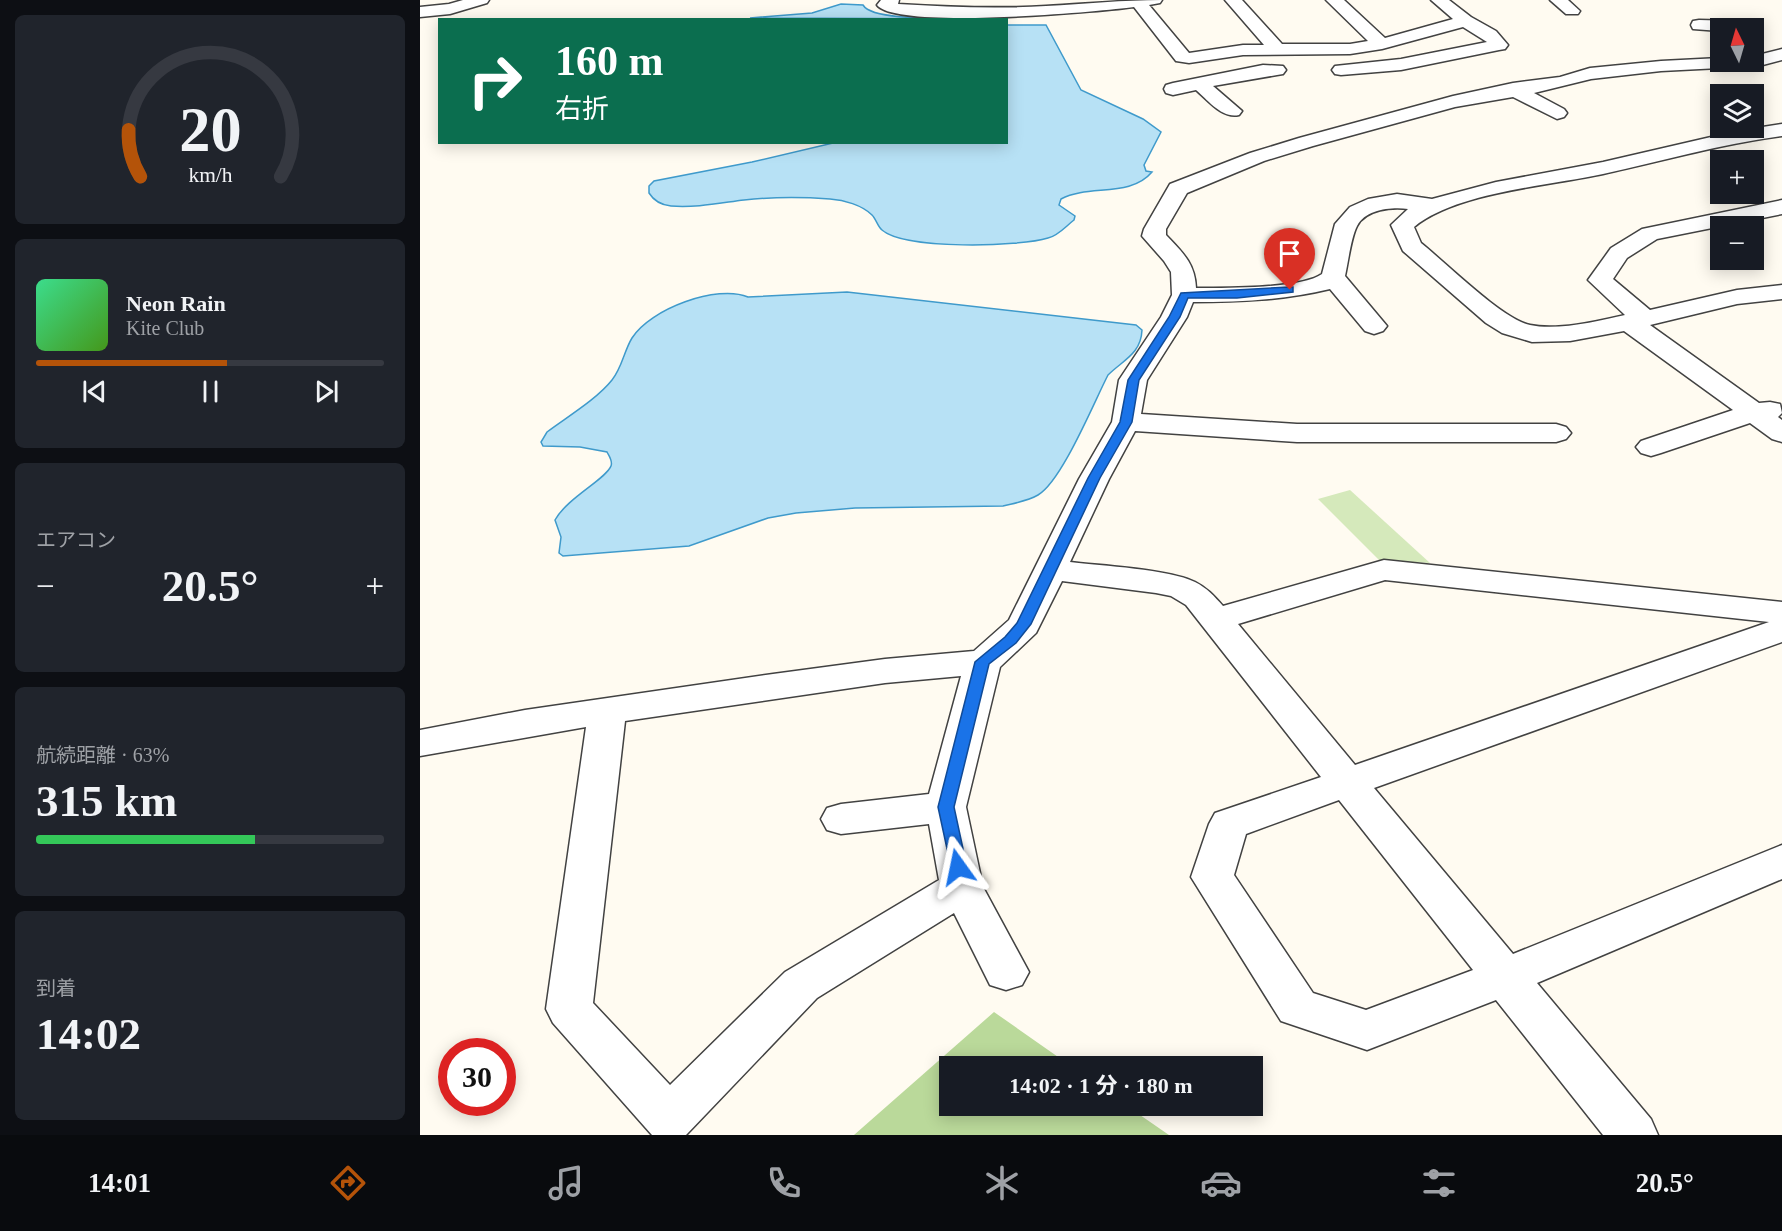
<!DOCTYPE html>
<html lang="ja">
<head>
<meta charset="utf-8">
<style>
	:root { --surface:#171b24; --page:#20242c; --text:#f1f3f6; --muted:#9ea1a6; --line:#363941; --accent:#b45309 }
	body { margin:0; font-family:"Times New Roman","Noto Sans JP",serif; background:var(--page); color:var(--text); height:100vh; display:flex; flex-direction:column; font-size:22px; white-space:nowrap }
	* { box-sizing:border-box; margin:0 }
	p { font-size:20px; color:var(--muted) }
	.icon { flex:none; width:33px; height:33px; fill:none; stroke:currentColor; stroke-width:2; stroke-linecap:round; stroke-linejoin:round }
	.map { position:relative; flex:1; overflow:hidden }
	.drawer { display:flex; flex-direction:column; gap:15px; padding:15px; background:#0d0f14; width:420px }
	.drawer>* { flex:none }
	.banner { position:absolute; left:18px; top:18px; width:570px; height:126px; border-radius:0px; box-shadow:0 3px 15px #0003; background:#0b6e4f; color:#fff; overflow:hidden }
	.needle { width:39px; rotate:355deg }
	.buttons { position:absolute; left:1290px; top:18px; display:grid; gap:12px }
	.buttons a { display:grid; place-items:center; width:54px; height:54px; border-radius:0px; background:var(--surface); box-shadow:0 3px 15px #0003; font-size:30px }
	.speed { position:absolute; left:18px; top:1038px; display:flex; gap:12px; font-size:30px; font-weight:700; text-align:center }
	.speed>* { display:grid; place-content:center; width:78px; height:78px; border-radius:50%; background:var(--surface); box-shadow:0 3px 15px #0003; line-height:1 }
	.speed .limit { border:9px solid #d22; background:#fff; color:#111 }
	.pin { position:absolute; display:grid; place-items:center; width:51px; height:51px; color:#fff; margin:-62px -26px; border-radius:50% 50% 50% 0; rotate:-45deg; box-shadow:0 0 6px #0007 }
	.pin .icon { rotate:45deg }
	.me { position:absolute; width:66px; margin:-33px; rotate:348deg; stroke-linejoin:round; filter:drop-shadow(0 0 4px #0008) }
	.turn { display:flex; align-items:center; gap:21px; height:126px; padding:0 18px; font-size:27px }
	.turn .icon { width:78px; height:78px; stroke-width:2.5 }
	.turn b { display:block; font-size:42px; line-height:51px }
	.big { font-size:45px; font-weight:700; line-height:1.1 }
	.drawer .widget { flex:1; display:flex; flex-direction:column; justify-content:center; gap:9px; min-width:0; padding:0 21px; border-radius:9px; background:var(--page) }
	.drawer .dial { align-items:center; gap:0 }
	.dial svg { height:156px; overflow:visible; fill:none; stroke:var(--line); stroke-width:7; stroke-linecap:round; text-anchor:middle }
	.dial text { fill:var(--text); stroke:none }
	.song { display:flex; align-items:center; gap:18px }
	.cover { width:72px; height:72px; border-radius:9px; background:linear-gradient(135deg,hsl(150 70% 55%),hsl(100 70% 35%)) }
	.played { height:6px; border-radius:3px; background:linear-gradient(90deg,var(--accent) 55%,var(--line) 55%) }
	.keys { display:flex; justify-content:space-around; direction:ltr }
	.heat { display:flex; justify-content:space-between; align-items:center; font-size:33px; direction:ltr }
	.charge { height:9px; border-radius:4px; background:linear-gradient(90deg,#34c759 63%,var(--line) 0) }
	.trip { position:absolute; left:519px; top:1056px; width:324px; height:60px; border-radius:0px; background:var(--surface); box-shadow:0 3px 15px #0003; font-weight:700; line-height:60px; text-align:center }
	.menu { display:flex; height:96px; justify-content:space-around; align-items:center; background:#090b0e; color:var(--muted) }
	.menu .icon { width:42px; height:42px }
	.menu .on { color:var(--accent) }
	.menu b { font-size:27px; color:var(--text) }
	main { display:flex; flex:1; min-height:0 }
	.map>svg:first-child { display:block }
</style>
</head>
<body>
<main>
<section class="drawer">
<div class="widget dial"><svg viewBox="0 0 100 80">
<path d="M14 69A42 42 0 1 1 86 69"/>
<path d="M14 69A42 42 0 0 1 8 45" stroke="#b45309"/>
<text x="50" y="56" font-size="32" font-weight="700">20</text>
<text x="50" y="72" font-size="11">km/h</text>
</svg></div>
<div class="widget">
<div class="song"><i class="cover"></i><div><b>Neon Rain</b><p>Kite Club</p></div></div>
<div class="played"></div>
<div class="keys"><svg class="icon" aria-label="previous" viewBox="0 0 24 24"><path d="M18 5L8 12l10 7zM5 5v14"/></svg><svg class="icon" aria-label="pause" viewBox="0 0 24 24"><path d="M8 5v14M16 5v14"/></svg><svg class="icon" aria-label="next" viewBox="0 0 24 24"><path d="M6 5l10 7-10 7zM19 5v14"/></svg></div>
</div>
<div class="widget"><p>エアコン</p>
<div class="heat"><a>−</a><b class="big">20.5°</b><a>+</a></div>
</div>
<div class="widget"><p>航続距離 · 63%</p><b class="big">315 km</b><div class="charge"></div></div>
<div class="widget"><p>到着</p><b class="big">14:02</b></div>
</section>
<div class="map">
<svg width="1362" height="1135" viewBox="0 0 1362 1135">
	<rect width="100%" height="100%" fill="#fffbf1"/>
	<!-- green -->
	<path fill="#d5e9bb" d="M930,490L1010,563L959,560L898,499Z"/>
	<!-- forest -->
	<path fill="#bad99a" d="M574,1012L651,1066H530V1106H707L749,1135H434Z"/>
	<!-- water -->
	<g fill="#b7e1f5" stroke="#3f9acb" stroke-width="1.5">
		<path d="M421,4L443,5C454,24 549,16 572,19L330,18L392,13Z"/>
		<path d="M587,25H626L661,90L723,119L741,132L724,165L726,171L732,172C710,198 669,184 641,199L639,205L655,216L654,220C646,226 638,236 628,238C599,247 485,250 462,230C458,227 456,219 452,215C442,205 424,200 410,199C382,197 352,197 324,200C300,203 275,208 251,206C241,205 234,201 229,193V186L234,181L332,162L413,143L586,142Z"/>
		<path d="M427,292L716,325L722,330C721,354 703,360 688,375C674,402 642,481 618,495C608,501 595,503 583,506L435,508L376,513L348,518L269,546L143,556L139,553L141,537L135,520C147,498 186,479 191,466C193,461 189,456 187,452L160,447L123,446L121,442L127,432C147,417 177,399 192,380C202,368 204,351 212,338C230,309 297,284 328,297Z"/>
	</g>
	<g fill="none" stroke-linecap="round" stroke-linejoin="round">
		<!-- minor casing -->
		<g stroke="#424242" stroke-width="3">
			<g id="minor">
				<path d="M43,0H69L67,3L30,14L0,17V7L29,4Z"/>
				<path d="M461,0H479L478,4C528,7 577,9 626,6C665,4 703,0 742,0L740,3L729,5L769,53L823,45H844L805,0H822L862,44H930L948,41L906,0H924L965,38L1033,19L1011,0H1029L1051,17L1076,31L1088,45L1085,49L1079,50L981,70L921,75L915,74L912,70L915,66L981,59L1067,42L1043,27L962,49L930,54L823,55L769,63L756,61L714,7C677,12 476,30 457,5Z"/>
				<path d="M1130,0H1148L1160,11L1158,14H1146Z"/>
				<path d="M1279,20L1317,21L1334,24L1336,28L1334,32V28H1300V31L1273,29L1271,25L1273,21Z"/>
				<path d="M1362,49V60L1339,66L1241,71L1171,79L1114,93L1144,109L1147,113L1144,117L1137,119L1093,97L1035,107L893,146L844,161L767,193L746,229V235C762,252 775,263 776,288C803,288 881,289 902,274L915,224L930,207L948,199L977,194L1012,199L1076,182L1183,162L1317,131L1362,124V136C1301,144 1243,161 1183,174C1128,186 1037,192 994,227L1001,243C1026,263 1082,319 1110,325C1137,331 1179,321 1205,315L1168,280L1191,248L1222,229L1362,200V214L1237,239L1207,258L1193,279L1230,310L1317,290L1362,285V299L1317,304L1230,325L1339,403L1350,402L1360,404L1362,413L1358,417L1362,420V442L1352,439L1330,423L1241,453L1231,456L1221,453L1216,447L1221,441L1313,410L1204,331L1150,341L1112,342L1082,333L1066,323L983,251L971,225L988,209C972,207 946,209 937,226C931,237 928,263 925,276L967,326L963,331L954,334L945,331L910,289C865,300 819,302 773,302L767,317L727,380L721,414L877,424H1136L1146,427L1151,433L1146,439L1136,442H877L715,431L689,479L650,562C682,566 749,569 775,582C787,588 794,596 803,606L964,560L1362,602V642L954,788L1093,954L1362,845V879L1117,983L1231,1119L1238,1135H1183L1076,1000L947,1050L861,1021L771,877L789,824L795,813L901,777L766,605L751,596L736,593L642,581L616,633L580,667L546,807L563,887L609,972L602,985L586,990L570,985L534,913L397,998L266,1135H232L133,1023L126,1009L166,727L0,756V730L105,710L353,674L465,659L554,651L589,620L659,479L692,422L699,380L741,317L752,295L751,272L744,261L722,236L724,229L750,184L830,153L879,138L1033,96L1093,83L1140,77L1170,68L1241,61L1300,58V62H1334V56ZM965,580L1349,622L935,765L818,624ZM541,676L509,794L421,804L407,808L401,819L407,830L421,834L509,824L519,880L365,972L250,1085L173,1003L205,721L465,683ZM919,800L1053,970L946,1010L893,993L814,875L826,834Z"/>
				<path d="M843,65L863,66L866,70L863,74L857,75L793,86L822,111L819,115C802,119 788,100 776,90L753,95L746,93L744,89L746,85L753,83Z"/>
			</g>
		</g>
		<!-- minor -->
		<use href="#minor" fill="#fff" fill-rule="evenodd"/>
	</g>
	<!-- route -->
	<path fill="#1a73e8" stroke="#114b97" stroke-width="1.5" d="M870,287H873V292L817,298H768L760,317L719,380L712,422L680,478L611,624L596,643L569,664L534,807L547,867L544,872L538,873L532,872L518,807L555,662L585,637L597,623L668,478L700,422L708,380L749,317L761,293Z"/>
</svg>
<div class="buttons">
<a><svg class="needle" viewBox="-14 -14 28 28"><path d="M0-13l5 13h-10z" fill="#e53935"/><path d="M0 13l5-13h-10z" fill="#9ea1a6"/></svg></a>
<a><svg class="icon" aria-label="layers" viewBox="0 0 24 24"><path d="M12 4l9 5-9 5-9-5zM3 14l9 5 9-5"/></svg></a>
<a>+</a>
<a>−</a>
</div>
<div class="speed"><div class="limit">30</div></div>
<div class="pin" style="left:870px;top:290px;background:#d93025"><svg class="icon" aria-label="arrive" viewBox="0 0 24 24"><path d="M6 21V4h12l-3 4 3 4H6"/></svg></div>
<svg class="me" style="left:538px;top:867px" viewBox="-20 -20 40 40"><path d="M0-17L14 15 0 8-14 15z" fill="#1a73e8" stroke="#fff" stroke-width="4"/></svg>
<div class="trip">14:02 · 1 分 · 180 m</div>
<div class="banner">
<div class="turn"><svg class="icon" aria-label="right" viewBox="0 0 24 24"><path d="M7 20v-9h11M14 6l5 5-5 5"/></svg><div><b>160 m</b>右折</div></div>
</div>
</div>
</main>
<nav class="menu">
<b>14:01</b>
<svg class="icon on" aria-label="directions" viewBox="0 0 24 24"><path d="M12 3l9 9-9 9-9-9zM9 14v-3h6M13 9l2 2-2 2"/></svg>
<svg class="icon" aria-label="music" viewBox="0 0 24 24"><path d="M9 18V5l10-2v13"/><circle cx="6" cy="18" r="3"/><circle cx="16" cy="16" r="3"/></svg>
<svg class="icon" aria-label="phone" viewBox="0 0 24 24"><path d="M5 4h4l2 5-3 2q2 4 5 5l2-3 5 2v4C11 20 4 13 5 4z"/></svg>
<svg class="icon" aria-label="climate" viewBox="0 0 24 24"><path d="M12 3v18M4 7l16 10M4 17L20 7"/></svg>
<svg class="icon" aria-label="car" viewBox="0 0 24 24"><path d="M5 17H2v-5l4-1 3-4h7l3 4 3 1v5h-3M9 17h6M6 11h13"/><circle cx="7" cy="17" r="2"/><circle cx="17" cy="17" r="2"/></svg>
<svg class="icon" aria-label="filters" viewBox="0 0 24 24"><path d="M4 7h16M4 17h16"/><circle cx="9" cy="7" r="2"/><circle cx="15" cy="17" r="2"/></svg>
<b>20.5°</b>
</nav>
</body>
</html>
